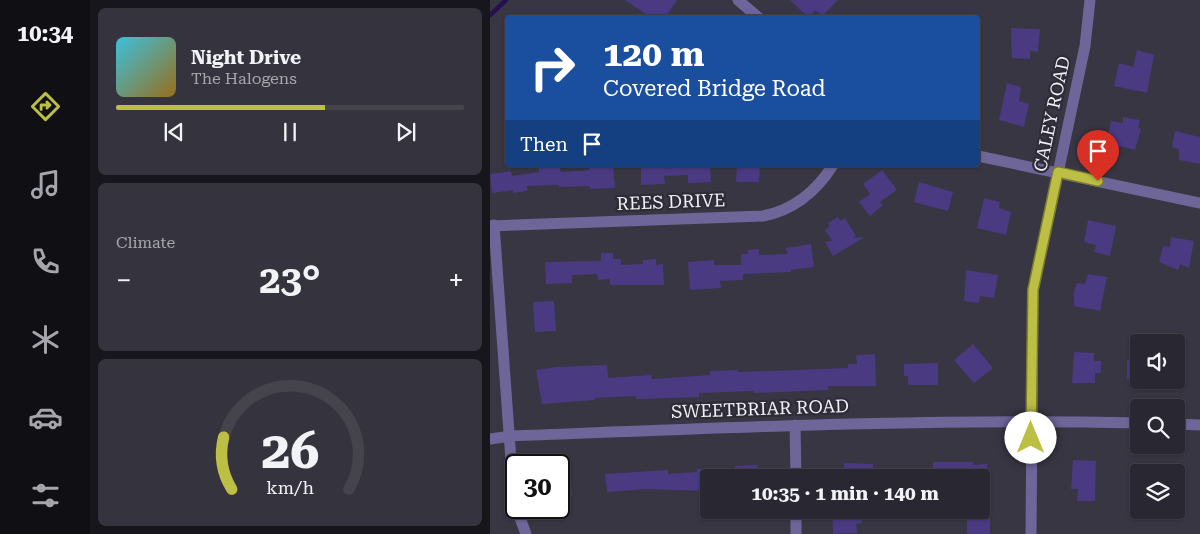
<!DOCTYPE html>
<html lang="en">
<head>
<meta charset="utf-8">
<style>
	:root { --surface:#292832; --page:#35343e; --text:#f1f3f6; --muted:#a5a6ac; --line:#45444d; --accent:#bcbf44 }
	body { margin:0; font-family:"Roboto Serif",serif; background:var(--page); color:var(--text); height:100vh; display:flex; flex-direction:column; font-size:19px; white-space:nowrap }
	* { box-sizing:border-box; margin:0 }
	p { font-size:16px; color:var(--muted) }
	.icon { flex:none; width:28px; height:28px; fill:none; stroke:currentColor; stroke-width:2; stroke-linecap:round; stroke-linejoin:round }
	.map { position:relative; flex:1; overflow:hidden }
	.sheet { display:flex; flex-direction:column; gap:8px; padding:8px; background:#17161c; width:400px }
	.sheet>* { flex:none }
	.hud { position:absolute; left:15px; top:15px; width:475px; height:152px; border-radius:5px; box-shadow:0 1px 4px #0004,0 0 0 1px var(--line); background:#1a4fa0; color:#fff; overflow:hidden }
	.buttons { position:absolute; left:640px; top:334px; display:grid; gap:10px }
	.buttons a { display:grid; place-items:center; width:55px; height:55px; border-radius:5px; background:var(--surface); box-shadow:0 1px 4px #0004,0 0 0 1px var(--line); font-size:25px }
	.speed { position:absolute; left:15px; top:454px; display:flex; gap:10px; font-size:25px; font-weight:700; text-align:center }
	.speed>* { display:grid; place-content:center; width:65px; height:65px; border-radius:50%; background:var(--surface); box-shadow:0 1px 4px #0004,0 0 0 1px var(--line); line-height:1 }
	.speed .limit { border:2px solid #111; border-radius:8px; background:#fff; color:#111 }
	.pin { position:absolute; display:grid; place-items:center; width:42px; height:42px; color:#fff; margin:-51px -21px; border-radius:50% 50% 50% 0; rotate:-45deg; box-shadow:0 0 5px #0007 }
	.pin .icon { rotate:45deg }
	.me { position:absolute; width:55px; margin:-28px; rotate:0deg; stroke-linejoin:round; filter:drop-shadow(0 0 4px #0008) }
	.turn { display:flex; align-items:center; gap:18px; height:105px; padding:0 15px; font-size:22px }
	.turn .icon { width:65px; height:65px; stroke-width:2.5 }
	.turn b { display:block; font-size:35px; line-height:42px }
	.then { display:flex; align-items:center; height:48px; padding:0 15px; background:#0003; gap:10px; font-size:19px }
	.big { font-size:38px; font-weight:700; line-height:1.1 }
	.sheet .widget { flex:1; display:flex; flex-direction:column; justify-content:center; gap:8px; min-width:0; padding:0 18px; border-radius:8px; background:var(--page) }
	.sheet .dial { align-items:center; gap:0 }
	.dial svg { height:130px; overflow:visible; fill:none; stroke:var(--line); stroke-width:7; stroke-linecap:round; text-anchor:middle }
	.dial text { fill:var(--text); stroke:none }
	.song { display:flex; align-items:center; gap:15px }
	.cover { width:60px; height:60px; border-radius:8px; background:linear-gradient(135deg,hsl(190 70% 55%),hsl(40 70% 35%)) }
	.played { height:5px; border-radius:2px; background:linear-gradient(90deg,var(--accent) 60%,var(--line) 60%) }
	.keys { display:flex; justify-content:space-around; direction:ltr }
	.heat { display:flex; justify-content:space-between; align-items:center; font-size:28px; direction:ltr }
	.trip { position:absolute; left:210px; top:469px; width:290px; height:50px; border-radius:5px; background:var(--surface); box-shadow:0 1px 4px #0004,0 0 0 1px var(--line); font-weight:700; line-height:50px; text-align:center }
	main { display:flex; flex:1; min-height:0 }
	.menu { display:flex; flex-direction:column; width:90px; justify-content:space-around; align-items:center; background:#101014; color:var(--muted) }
	.menu .icon { width:35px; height:35px }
	.menu .current { color:var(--accent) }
	.menu b { font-size:22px; color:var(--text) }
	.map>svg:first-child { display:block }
</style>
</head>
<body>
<main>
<nav class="menu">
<b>10:34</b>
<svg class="icon current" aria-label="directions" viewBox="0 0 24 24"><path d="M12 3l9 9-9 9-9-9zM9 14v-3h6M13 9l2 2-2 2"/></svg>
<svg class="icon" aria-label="music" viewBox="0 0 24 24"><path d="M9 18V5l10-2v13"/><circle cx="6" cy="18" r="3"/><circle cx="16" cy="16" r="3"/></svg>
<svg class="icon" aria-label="phone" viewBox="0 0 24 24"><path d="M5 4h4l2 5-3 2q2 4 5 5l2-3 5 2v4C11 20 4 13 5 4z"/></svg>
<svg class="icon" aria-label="climate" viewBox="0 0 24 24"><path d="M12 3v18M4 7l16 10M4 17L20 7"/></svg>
<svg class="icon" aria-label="car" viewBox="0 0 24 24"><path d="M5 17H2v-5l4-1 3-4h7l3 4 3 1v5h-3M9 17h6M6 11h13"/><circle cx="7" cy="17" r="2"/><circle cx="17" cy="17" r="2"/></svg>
<svg class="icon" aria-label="filters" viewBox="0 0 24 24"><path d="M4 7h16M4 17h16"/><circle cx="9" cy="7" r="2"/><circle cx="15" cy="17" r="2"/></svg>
</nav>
<section class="sheet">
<div class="widget">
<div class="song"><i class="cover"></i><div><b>Night Drive</b><p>The Halogens</p></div></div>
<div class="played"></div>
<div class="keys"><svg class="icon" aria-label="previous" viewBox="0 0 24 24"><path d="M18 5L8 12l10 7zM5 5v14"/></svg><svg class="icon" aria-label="pause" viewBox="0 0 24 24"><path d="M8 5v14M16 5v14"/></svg><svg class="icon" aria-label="next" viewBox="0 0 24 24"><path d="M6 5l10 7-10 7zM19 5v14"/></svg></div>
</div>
<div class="widget"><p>Climate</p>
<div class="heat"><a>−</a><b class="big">23°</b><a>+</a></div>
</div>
<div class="widget dial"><svg viewBox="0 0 100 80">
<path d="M14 69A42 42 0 1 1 86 69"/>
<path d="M14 69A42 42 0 0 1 9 37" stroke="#bcbf44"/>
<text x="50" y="56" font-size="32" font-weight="700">26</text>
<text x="50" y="72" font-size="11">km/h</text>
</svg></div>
</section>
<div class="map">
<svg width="710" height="534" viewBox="0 0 710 534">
	<rect width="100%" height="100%" fill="#373642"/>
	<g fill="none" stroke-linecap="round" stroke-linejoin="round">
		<!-- stream -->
		<path stroke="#250f53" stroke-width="4.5" d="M0,15L16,0"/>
	</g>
	<!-- building -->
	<g fill="#4a3a81">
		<path d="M135,0H187L175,18H162Z"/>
		<path d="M300,0H348L332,16L325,10L319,18Z"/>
		<path d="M521,28L550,29L548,52L540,51V59L522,58Z"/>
		<path d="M647,50L664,55L657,93L624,86L629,63L643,67Z"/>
		<path d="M517,83L531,87L529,101L539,104L534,127L509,120Z"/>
		<path d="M633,117L650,120L648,128L651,129L645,150L617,143L621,121L633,123Z"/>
		<path d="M685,131L710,137V164L689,160V149L682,147Z"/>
		<path d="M99,165H123L125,188L100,189V186L69,187V185L37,186V191L23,193V190L2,193L0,174L21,171L22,176L49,172V168H70L71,172L99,170Z"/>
		<path d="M151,165H220L221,182L198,183V175L174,176L175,184L151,185Z"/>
		<path d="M247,165H270L269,182H246Z"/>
		<path d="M392,170L407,190L390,202L393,205L380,216L369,202L380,194L373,184Z"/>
		<path d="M429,182L463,192L458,211L424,202Z"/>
		<path d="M494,198L510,202L509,208L521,212L516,235L487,228Z"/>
		<path d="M348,217L350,221L355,218L366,236L362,238L375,237L343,256L335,242L342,241L335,230L340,226L338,223Z"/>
		<path d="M598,220L626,226L620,256L604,252L606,245L594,242Z"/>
		<path d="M681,237L704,241L699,268L690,264L688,270L669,262L673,246L680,247Z"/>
		<path d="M321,244L324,267L301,270V272L253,274V280L230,281L231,288L200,290L198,262L224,260V265H251V254H258V250L269,249V255L298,254L295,248Z"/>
		<path d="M111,253H123V259H131V265L153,264V260L166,259V265L173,264L174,285H120V279L108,280L107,274L82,275V283L56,284L55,262L111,261Z"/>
		<path d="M476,270L508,275L504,298L490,296L489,303L474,301Z"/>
		<path d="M598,274L617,277L610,311L584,306V291L587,283L595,284Z"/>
		<path d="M64,301L66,331L45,332L43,302Z"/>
		<path d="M483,344L503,368L484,383L464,360Z"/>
		<path d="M584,352L604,353V361H611V373H605V383H582Z"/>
		<path d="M385,354L386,386H338V390L264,393V391L209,393V397L183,398L146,399V396L105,398V400L52,404L46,370L66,367L117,365L118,378L161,375L162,379L220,375V371L248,370V372L358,368V364H367L366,355Z"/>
		<path d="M649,359V379H637V360Z"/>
		<path d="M448,363V385H418V376H414V364Z"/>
		<path d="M583,460L606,461L605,501H587L588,489H581Z"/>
		<path d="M443,462H483V465L497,464V478H443Z"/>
		<path d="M354,463L383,464V478H354Z"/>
		<path d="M267,465L268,478H245V466Z"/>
		<path d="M207,469H219V491L156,489L117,492L115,474L178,470V474L207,472Z"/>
		<path d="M80,474L82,496L69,497V475Z"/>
		<path d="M342,510H371L372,523L366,524L367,533L343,534Z"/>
		<rect x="477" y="517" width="23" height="17"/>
	</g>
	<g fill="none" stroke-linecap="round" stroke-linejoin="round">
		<!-- minor -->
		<g stroke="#6e6699" stroke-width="11">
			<path d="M248,0L269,18"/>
			<path d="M488,156L710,203"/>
			<path d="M4,225L24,502L36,534"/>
			<path d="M0,226L273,216C304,210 326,192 343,165"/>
			<path d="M686,424L710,425"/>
			<path d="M305,425L306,478"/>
			<path d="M0,439L21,436C230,428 439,418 649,423"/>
			<path d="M306,510V534"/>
			<path d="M541,534L543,291L595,46L600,0"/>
		</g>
	</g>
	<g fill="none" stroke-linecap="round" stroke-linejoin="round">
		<!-- route casing -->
		<g stroke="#7a7c2c" stroke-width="12">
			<path id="route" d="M541,438L543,290L568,172L608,181"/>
		</g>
		<!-- route -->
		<use href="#route" stroke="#bcbf44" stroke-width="9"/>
	</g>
	<g text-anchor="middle" stroke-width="4.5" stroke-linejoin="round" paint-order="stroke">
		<!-- street labels -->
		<g font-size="18" fill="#f0f0f7" stroke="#2d2c37">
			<text transform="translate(562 114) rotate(-78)" y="6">CALEY ROAD</text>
			<text transform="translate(181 202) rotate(-2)" y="6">REES DRIVE</text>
			<text transform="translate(270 409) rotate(-2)" y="6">SWEETBRIAR ROAD</text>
		</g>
	</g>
</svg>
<div class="buttons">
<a><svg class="icon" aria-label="sound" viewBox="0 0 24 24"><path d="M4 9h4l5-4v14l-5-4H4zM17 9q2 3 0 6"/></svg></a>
<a><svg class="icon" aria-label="search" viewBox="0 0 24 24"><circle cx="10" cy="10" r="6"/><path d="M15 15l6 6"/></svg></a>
<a><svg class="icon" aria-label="layers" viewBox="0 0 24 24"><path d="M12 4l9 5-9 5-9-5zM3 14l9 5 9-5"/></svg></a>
</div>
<div class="speed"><div class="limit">30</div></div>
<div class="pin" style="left:608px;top:181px;background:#d93025"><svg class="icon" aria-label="arrive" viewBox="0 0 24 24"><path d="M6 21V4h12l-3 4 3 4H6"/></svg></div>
<svg class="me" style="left:541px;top:438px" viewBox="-20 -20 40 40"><circle r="19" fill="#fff"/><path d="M0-13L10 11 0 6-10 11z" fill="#bcbf44"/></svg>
<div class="trip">10:35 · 1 min · 140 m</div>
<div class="hud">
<div class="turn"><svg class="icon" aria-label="right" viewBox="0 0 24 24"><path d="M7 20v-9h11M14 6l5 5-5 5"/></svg><div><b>120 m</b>Covered Bridge Road</div></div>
<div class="then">Then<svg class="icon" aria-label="arrive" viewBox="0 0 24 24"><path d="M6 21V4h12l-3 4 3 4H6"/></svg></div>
</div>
</div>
</main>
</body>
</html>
